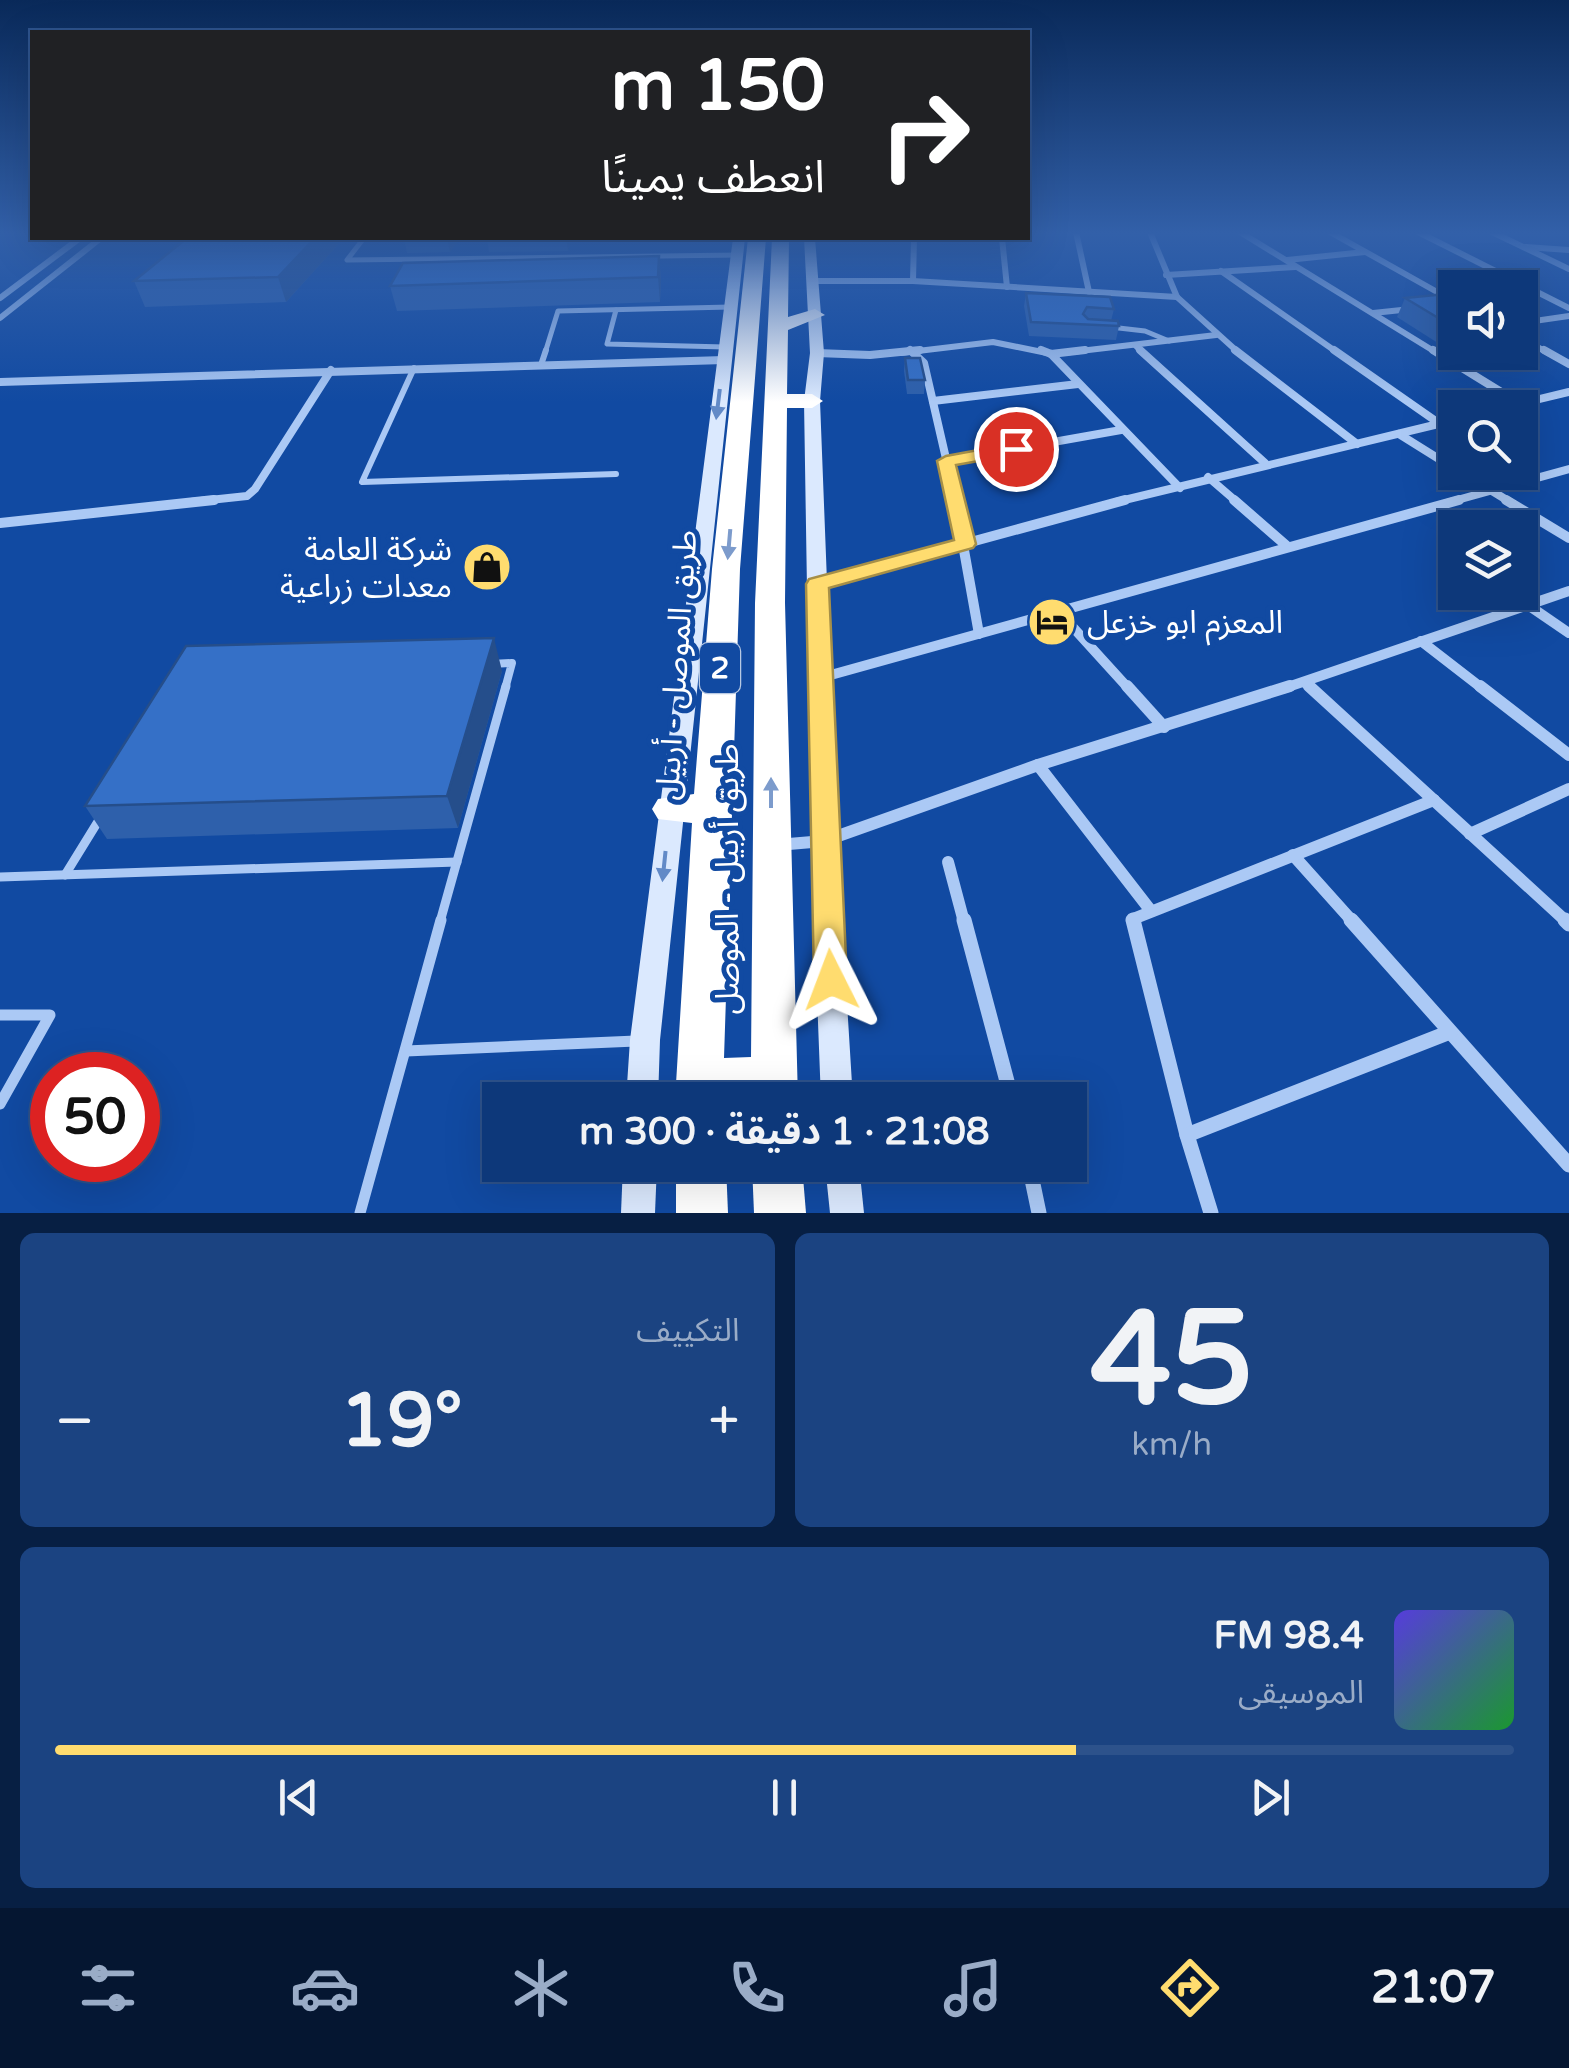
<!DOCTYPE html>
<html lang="ar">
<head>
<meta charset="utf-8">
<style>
	:root { --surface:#0d387a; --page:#1b4381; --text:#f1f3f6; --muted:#9aacc7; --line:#2d528b; --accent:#ffdc6f }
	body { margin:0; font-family:"Varela Round","Noto Sans Arabic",sans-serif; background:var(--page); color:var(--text); direction:rtl; height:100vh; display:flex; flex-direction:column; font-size:38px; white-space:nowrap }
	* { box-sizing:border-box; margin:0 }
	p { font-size:32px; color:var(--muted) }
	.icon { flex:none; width:55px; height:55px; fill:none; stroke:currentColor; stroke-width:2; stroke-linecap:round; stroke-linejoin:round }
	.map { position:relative; height:1213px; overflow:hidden; direction:ltr }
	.details { display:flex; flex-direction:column; gap:20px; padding:20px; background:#071f43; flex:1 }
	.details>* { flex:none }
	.banner { position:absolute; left:30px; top:30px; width:1000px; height:210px; border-radius:0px; box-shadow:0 10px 40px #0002,0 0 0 2px var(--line); direction:rtl; background:#202124; color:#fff; overflow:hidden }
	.tools { position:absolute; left:1438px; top:270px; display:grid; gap:20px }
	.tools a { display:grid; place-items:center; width:100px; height:100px; border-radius:0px; background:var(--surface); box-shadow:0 10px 40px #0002,0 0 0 2px var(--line); font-size:50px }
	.speed { position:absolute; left:30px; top:1052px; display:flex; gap:20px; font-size:50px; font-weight:700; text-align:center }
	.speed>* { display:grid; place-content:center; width:130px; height:130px; border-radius:50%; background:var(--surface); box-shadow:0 10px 40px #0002,0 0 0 2px var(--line); line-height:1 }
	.speed .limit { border:15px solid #d22; background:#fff; color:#111 }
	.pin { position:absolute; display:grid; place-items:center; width:85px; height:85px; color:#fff; margin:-42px; border:5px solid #fff; border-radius:50%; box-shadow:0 2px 10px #0007 }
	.me { position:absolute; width:110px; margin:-55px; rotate:357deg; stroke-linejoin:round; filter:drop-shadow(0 0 8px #0008) }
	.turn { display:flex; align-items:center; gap:35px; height:210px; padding:0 40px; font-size:45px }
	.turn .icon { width:130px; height:130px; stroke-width:2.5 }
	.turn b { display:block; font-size:70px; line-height:85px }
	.big { font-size:75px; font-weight:700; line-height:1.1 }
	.details .tile { flex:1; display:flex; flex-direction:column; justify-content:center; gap:15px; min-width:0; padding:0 35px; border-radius:15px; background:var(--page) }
	.details .dial { align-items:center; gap:0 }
	.dial b { font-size:130px; line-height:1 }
	.song { display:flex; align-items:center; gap:30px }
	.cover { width:120px; height:120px; border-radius:15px; background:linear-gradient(135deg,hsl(250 70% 55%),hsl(130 70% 35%)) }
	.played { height:10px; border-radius:5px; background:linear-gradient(90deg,var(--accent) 70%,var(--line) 70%) }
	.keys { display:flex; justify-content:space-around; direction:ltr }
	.heat { display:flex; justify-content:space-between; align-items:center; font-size:55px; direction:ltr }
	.details .tiles { flex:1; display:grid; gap:20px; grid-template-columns:1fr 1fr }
	.tile:last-child { grid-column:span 2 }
	.trip { position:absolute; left:482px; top:1082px; width:605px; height:100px; border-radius:0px; background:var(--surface); box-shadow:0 10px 40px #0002,0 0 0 2px var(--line); font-weight:700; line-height:100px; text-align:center; direction:rtl }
	.menu { display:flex; height:160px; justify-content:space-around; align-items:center; background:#051631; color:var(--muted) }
	.menu .icon { width:70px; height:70px }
	.menu .active { color:var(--accent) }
	.menu b { font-size:45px; color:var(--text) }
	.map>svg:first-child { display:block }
</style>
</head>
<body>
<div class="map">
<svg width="1569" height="1213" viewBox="0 0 1569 1213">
	<rect width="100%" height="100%" fill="#114aa2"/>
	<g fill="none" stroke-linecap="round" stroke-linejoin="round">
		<!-- lane-far4 -->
		<g stroke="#abc9f5" stroke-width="5">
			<path d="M364,238L347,260L737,255"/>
			<path d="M616,310L607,344L725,347"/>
			<path d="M1110,327L1145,331L1169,341"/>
			<path d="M545,353L558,311L730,307"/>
		</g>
		<!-- lane-far3 -->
		<g stroke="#abc9f5" stroke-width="6">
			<path d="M541,365L546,350"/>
			<path d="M1457,365L1511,352"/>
			<path d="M414,368L362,482L616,474"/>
		</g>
		<!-- lane-far2 -->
		<path stroke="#abc9f5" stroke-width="8" d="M491,664L512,663L505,689"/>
		<!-- lane-far1 -->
		<g stroke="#abc9f5" stroke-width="9">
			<path d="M65,875L102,815"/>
			<path d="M0,877L457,862"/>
			<path d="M440,922L506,686"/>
		</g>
		<!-- lane -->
		<g stroke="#abc9f5" stroke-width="11">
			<path d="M0,1015H50L0,1104"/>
			<path d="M406,1051L636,1041"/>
			<path d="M360,1213L441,920"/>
		</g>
		<!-- street-far4 -->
		<g stroke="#abc9f5" stroke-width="6">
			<path d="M1076,232L1089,292"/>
			<path d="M1150,232L1177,297"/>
			<path d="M1240,232L1437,353"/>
			<path d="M1330,232L1455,302"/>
			<path d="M1418,232L1569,308"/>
			<path d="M1492,232L1569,269"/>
			<path d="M1002,238L1007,287"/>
			<path d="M1526,247L1569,250"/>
			<path d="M1287,260L1365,252"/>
			<path d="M1221,271L1338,353"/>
			<path d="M1166,275L1295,267"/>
			<path d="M813,281H913L1177,297L1239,353"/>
			<path d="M913,281L914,238"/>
			<path d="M0,298L80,238"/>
			<path d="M1373,313L1411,309"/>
			<path d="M0,318L101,238"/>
			<path d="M1520,323L1569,316"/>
			<path d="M1520,337L1548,353"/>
			<path d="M1136,346L1143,353"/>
			<path d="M910,350L913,353"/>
			<path d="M901,353L993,342L1047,353"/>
			<path d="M1063,353L1216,335"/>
		</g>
		<!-- street-far3 -->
		<g stroke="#abc9f5" stroke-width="8">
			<path d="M910,350L924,363L956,502"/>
			<path d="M1041,350L1051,354L1085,350"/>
			<path d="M1140,350L1265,463"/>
			<path d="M1235,350L1357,444"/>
			<path d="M1334,350L1440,424"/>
			<path d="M1433,350L1519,403"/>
			<path d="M1544,350L1569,364"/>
			<path d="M817,353L870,355L920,350"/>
			<path d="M1051,354L1180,488"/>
			<path d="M0,382L724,360"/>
			<path d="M933,401L1078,384"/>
			<path d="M1502,408L1569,392"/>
			<path d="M1399,434L1455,469"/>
			<path d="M946,461L1121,430"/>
			<path d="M1461,472L1510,502"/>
			<path d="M1208,477L1237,502"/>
			<path d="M191,502L247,496L255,489L331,370"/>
			<path d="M1116,502L1455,420"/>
			<path d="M1450,502L1569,469"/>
		</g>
		<!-- street-far2 -->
		<g stroke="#abc9f5" stroke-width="10">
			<path d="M955,500L979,634"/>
			<path d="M1234,500L1288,547"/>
			<path d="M1506,500L1569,538"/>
			<path d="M0,523L214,500"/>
			<path d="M817,584L1125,500"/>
			<path d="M1528,605L1569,633"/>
			<path d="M1059,612L1129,689"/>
			<path d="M1421,641L1483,689"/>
			<path d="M820,678L1459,500"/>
			<path d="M1304,682L1312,689"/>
			<path d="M1282,689L1569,591"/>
		</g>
		<!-- street-far1 -->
		<g stroke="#abc9f5" stroke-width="12">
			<path d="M1127,686L1164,727"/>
			<path d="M1309,686L1567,922"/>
			<path d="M1480,686L1569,755"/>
			<path d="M1038,765L1151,911"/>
			<path d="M1470,834L1569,789"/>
			<path d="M777,845L824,841L1038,765L1290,686"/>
			<path d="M1293,855L1353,922"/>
			<path d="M948,862L964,922"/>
			<path d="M1134,922L1133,919L1434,800"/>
		</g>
		<!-- street -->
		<g stroke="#abc9f5" stroke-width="15">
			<path d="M964,920L1012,1100"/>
			<path d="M1133,920L1187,1135L1211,1213"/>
			<path d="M1351,920L1569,1165"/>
			<path d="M1565,920L1569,924"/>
			<path d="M1187,1135L1450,1032"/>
			<path d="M1029,1165L1039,1213"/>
		</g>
		<!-- secondary -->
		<g fill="#dbe9fe" fill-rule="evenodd">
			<path d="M733,238H745L660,1040L658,1100H626L630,1040Z"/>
			<path d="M804,238H815L824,353L820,401L837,841L853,1100H821L811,841L804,401L810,353Z"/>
			<path d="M623,1165H657L655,1213H621Z"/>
			<path d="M825,1165H859L864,1213H830Z"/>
		</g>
		<!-- highway -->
		<g fill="#fff" fill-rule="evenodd">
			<path d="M748,238H766L740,569L724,1058L751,1057L755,603L772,238H789L788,317L815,309L825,315L788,330L787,394H812L823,401L812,408H787L785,603L798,1100H675L692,823L658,819L652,809L658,799L694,794L712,569Z"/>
			<path d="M676,1165H726L728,1213H676Z"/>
			<path d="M752,1165H802L806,1213H754Z"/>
		</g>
	</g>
	<!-- wall -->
	<g fill="#2e60ab">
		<path d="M187,238H344L286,302L145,307L134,281Z"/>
		<path d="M404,238H460L450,252L407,253Z"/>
		<path d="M487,238H572L568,251L489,252Z"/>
		<path d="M659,256L661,280L660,302L397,311L390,286Z"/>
		<path d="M1026,293L1114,309L1111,321L1119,326L1116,340L1029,336L1024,306Z"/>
		<path d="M1446,294L1455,343L1441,345L1397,317L1405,298Z"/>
		<path d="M905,358L925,380L924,394H907L904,371Z"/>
		<path d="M502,671L458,828L107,839L85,806Z"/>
	</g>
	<!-- shaded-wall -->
	<g fill="#254e8b">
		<path d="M315,238H344L286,302L278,277Z"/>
		<path d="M447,238H460L450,252Z"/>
		<path d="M566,238H572L568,251Z"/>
		<path d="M659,256L661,280L660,302L658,277Z"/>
		<path d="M1455,324V343L1441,345L1450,325Z"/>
		<path d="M494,638L502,671L458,828L447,796Z"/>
	</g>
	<!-- building -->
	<g fill="#3570c7" stroke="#254e8b" stroke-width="2.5">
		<path d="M187,238H315L278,277L134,281Z"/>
		<path d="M659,256L658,277L390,286L403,263Z"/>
		<path d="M1026,293L1110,297L1114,309L1087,307L1083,314L1088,319L1118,321L1119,326L1031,322Z"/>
		<path d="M1446,294L1455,299V324L1450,325L1405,298Z"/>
		<path d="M905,358H920L925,380H908Z"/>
		<path d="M494,638L447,796L85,806L186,646Z"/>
	</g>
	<!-- one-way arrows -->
	<defs><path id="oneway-solid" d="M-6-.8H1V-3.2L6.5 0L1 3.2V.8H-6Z" transform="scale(2.5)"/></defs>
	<g fill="#628ac7">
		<use href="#oneway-solid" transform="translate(718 404) rotate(97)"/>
		<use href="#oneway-solid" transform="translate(664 866) rotate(96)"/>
	</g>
	<g fill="#7c9bcc">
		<use href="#oneway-solid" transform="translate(729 544) rotate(95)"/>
		<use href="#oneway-solid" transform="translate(771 793) rotate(-90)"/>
	</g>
	<!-- sky -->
	<linearGradient id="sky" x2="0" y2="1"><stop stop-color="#092959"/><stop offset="0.58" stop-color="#3260a9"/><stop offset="1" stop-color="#3260a9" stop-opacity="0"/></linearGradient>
	<rect width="1569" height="402" fill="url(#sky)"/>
	<!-- route -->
	<path fill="#ffdc6f" stroke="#a68f48" stroke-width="2.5" d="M1016,443L1023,445V453L956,465L976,544L973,548L829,588L847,980L842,991L831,995L819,991L814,980L806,584L809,579L954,540L937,461L946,456Z"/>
	<!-- icons -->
	<defs>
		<g id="shop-disc" transform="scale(2.5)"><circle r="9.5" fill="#ffdc6f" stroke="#114aa2"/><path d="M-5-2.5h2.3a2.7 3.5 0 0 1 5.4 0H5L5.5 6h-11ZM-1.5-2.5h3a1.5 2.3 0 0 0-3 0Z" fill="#111"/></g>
		<g id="hotel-disc" transform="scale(2.5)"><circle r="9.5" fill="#ffdc6f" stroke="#114aa2"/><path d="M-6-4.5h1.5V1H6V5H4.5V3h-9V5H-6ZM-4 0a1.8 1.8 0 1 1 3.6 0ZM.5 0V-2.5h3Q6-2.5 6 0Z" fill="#111"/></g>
	</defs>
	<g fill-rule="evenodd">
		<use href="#shop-disc" x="487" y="567"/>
		<use href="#hotel-disc" x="1052" y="622"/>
	</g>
	<g text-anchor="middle" stroke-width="10" stroke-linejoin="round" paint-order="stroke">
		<!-- shield labels -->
		<rect fill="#114aa2" stroke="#b8c9e3" stroke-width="2.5" x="700" y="643" width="40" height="50" rx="8"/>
		<g font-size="30" font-weight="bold" fill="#fff">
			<text x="720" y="678">2</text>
		</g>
		<!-- poi labels -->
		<g font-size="32" fill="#fff" stroke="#114aa2" text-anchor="end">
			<text x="452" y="560">شركة العامة<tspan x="452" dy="37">معدات زراعية</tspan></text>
			<text x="1087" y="633" text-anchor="start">المعزم ابو خزعل</text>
		</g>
		<!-- street labels -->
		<g font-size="32" fill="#fff" stroke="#114aa2">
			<text transform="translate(676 665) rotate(-86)" y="11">طريق الموصل - أربيل</text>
			<text transform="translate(727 879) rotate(-90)" y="11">طريق أربيل - الموصل</text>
		</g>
	</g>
</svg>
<div class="tools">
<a><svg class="icon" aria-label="sound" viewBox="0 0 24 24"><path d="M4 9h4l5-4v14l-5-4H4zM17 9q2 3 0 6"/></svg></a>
<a><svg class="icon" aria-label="search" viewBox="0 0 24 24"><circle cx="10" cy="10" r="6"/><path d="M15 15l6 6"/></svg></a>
<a><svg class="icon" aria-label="layers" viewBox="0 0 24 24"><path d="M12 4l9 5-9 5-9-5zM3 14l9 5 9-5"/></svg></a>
</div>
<div class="speed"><div class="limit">50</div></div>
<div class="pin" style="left:1016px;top:449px;background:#d93025"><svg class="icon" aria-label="arrive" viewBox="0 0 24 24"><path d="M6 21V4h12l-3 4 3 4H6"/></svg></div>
<svg class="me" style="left:831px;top:980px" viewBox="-20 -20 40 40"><path d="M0-17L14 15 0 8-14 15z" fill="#ffdc6f" stroke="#fff" stroke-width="4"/></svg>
<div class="trip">21:08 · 1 دقيقة · 300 m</div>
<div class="banner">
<div class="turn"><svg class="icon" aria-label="right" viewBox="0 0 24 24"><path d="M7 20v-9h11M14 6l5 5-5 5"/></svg><div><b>150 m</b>انعطف يمينًا</div></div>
</div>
</div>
<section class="details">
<div class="tiles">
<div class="tile dial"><b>45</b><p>km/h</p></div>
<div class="tile"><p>التكييف</p>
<div class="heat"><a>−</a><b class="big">19°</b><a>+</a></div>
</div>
<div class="tile">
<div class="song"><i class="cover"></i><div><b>98.4 FM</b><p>الموسيقى</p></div></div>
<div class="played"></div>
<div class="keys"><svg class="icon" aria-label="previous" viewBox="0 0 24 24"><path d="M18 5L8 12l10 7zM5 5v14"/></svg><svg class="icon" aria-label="pause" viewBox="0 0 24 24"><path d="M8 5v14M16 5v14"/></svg><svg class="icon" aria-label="next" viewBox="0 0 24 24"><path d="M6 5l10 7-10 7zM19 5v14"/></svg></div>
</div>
</div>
</section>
<nav class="menu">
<b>21:07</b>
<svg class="icon active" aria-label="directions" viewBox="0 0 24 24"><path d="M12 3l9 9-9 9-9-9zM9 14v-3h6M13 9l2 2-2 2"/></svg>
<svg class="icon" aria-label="music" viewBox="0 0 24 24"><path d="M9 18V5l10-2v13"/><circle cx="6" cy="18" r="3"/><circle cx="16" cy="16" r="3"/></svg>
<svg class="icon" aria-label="phone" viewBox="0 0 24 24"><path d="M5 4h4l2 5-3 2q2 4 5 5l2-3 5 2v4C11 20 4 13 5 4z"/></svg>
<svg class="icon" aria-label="climate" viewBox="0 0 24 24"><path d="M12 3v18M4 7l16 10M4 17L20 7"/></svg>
<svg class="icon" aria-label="car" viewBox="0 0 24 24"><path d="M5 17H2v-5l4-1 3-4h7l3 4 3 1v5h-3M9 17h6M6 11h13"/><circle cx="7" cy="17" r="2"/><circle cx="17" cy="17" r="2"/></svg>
<svg class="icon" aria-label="filters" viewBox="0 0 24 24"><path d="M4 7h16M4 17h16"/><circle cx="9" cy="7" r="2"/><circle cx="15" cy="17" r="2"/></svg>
</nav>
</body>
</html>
